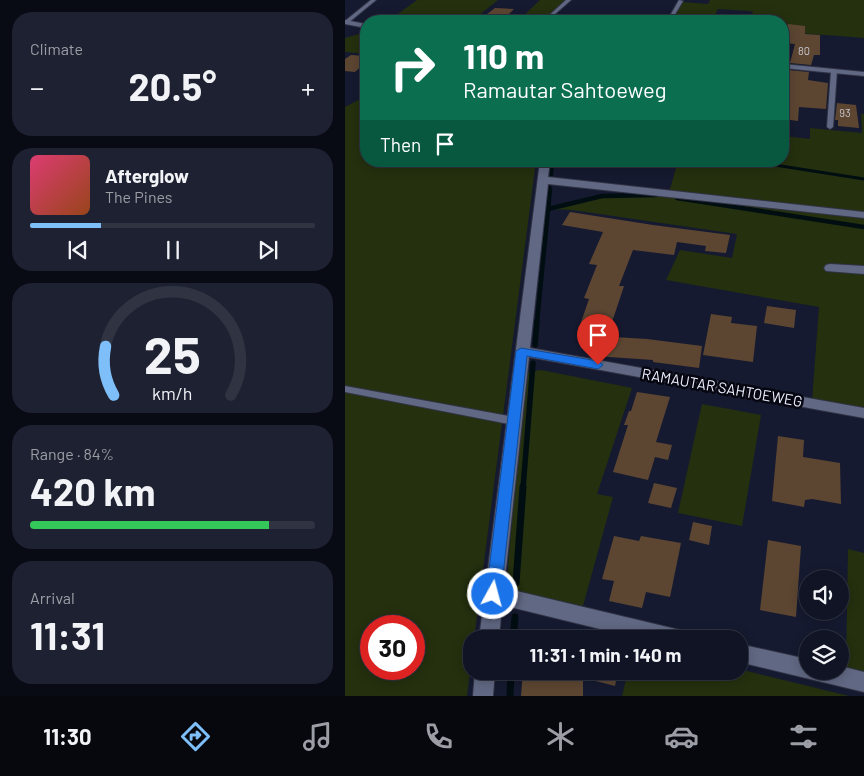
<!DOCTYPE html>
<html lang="en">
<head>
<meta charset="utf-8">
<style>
	:root { --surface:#101424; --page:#1e2131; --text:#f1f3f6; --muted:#9c9ea6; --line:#303341; --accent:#7ebef9 }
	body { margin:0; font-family:Barlow,sans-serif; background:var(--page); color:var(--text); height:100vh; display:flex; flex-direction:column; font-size:19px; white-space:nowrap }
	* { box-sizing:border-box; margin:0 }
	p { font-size:16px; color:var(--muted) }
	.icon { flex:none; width:28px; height:28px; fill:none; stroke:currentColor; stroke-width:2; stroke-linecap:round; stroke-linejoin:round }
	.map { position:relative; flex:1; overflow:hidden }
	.side { display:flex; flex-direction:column; gap:12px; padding:12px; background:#090b14; width:345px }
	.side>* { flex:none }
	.guide { position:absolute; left:15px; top:15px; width:429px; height:152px; border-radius:20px; box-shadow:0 2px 12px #0003,0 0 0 1px var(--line); background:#0b6e4f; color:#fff; overflow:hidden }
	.fabs { position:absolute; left:454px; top:570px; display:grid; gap:10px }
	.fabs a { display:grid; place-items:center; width:50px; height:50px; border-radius:50%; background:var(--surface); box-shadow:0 2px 12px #0003,0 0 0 1px var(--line); font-size:25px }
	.speed { position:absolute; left:15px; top:615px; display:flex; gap:10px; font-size:25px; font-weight:700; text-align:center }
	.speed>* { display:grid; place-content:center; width:65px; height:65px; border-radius:50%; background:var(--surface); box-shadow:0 2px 12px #0003,0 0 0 1px var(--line); line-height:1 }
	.speed .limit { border:8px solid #d22; background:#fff; color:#111 }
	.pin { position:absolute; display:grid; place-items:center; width:42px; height:42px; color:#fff; margin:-51px -21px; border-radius:50% 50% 50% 0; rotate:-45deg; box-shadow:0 0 5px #0007 }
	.pin .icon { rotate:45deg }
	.me { position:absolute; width:55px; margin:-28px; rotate:7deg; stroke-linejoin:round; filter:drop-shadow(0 0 4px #0008) }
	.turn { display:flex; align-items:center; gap:18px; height:105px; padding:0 20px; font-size:22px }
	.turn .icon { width:65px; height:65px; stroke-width:2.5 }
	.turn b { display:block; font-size:35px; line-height:42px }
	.then { display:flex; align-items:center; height:48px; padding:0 20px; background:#0003; gap:10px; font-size:19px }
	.big { font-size:38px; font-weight:700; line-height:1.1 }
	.side .widget { flex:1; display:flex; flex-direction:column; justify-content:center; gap:8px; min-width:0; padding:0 18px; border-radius:20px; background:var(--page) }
	.side .dial { align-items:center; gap:0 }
	.dial svg { height:130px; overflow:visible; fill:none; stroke:var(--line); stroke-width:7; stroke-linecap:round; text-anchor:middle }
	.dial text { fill:var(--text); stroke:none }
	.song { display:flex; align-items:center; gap:15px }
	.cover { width:60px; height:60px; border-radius:8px; background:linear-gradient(135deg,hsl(340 70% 55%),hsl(20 70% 35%)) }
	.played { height:5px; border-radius:2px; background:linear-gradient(90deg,var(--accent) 25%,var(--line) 25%) }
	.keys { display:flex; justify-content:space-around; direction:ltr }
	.heat { display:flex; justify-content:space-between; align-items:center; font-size:28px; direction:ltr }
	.charge { height:8px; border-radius:4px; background:linear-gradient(90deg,#34c759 84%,var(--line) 0) }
	.trip { position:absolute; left:118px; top:630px; width:285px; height:50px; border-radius:20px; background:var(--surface); box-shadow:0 2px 12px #0003,0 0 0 1px var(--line); font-weight:700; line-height:50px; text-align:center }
	.menu { display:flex; height:80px; justify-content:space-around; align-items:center; background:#06080e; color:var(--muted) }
	.menu .icon { width:35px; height:35px }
	.menu .current { color:var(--accent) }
	.menu b { font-size:22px; color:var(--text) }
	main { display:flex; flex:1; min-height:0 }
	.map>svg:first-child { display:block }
</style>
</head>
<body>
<main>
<section class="side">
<div class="widget"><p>Climate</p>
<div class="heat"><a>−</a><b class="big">20.5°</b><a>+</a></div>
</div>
<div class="widget">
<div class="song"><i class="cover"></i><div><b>Afterglow</b><p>The Pines</p></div></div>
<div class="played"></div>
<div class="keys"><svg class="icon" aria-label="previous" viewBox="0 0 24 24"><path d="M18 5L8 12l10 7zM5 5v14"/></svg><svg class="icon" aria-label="pause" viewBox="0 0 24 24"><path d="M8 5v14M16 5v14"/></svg><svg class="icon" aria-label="next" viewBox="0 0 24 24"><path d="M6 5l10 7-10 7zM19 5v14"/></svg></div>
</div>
<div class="widget dial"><svg viewBox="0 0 100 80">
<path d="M14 69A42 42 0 1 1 86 69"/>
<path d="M14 69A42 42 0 0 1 9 39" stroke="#7ebef9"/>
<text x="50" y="56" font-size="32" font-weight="700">25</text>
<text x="50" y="72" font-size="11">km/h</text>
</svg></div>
<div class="widget"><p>Range · 84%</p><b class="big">420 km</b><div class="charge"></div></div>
<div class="widget"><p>Arrival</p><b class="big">11:31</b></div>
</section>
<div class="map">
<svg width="519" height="696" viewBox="0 0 519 696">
	<rect width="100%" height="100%" fill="#161a30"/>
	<!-- green -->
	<g fill="#24300e" fill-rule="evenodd">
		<path d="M72,0H153L127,21H43Z"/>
		<path d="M195,0H223L203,21H173Z"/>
		<path d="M365,0H519V38L454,33L448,38L438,37V21L404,20L408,12L404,11L373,9L367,21H326L338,2L363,4Z"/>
		<path d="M21,32V54L0,52V38Z"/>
		<path d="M21,96V161H191L129,639H126V664L122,696H0V107ZM26,626H69V669H26Z"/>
		<path d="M516,114H519V410L467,401L474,307L321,280L335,250L387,258L392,234L227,210L203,209L257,196H323L333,161H438V136L465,139V128L517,133Z"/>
		<path d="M196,370L287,388L252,494L268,497L238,606L184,594L165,587L162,578L180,373Z"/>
		<path d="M357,404L416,415L397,526L333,513Z"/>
		<path d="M503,549L519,553V674L501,669Z"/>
		<path d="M394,669L504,696H277L283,671H394Z"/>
	</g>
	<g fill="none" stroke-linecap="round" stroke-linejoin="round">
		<!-- stream-far3 -->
		<g stroke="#000d11" stroke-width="3">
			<path d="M405,161L519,179"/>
			<path d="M206,178L208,161"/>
			<path d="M204,190L205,184"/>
		</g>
		<!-- stream-far2 -->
		<g stroke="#000d11" stroke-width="4.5">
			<path d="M332,198L519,227"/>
			<path d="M203,209L257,196L311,195"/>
			<path d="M192,322L205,189"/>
		</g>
		<!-- stream-far1 -->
		<g stroke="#000d11" stroke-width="5.5">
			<path d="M190,345L192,321"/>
			<path d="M178,488L188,363"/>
		</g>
		<!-- stream -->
		<g stroke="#000d11" stroke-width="7">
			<path d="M171,583L178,487"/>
			<path d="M168,639L170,617"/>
			<path d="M165,696L166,671"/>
		</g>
	</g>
	<!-- building -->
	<g fill="#5c4632">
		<path d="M150,8L169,9L157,21H133Z"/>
		<path d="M443,24L460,26V34L475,35V55H469L466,65L445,63L450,44L438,43Z"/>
		<path d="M6,55L21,56V62L10,72L0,71V59Z"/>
		<path d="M443,70L464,72L463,80L483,83L481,109L454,107L453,121L438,119V72L442,73Z"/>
		<path d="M492,103L511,105L514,128L493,126V120H490Z"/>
		<path d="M225,212L308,225L385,235L381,253L360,251L361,246L332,242L329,255L288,250L274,286H279L264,331L234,328L244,299L239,298L252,265L244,264L258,232L217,225Z"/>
		<path d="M422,306L451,310L449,328L419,323Z"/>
		<path d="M366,314L387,317L386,323L412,326L408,362L358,355Z"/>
		<path d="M252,336L302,339L357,346L354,368L308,362V360L249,356Z"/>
		<path d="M292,392L325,397L311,442L327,445L323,460L310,457L303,480L268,472L283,425H279L284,411H286Z"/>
		<path d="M433,436L459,440L458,457L495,463L496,504L467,499L460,500L459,507L427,501Z"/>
		<path d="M309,483L332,488L326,508L303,503Z"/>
		<path d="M348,522L367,526L364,545L344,540Z"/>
		<path d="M269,536L294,541L296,536L336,543L325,597L301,592L297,608L264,601L269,581L257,579Z"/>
		<path d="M423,540L456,546L451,617L415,610Z"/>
		<path d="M178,671H210V678H238V696H176Z"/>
		<path d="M231,671H273L270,686L231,676Z"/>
	</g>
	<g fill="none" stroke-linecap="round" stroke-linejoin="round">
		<!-- service casing -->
		<g stroke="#313345" stroke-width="2">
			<g id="service">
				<path d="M26,0H31L3,23H0V21Z"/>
				<path d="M221,0H226L202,21H198Z"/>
				<path d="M334,0L338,1L326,21H322Z"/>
				<path d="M373,17L377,18L376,21H372Z"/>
				<path d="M489,69L492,71L488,127L485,129L482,127L486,71Z"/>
				<path d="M0,386L169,417L172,419L174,421L172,423L169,425L0,392Z"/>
			</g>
		</g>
		<!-- minor casing -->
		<g stroke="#313345" stroke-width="2">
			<g id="minor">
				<path d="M195,161H205L203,177L519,212V218L203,184L185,348L519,408V418L184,357L159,588L335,630L342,632L345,639H296L157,605L154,639H134Z"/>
				<path d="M485,264L519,266V274L481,271L479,268L481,265Z"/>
				<path d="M394,644L462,659V671H495V666L519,672V692L394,662Z"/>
				<path d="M130,671H150L148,696H128Z"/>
			</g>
		</g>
		<!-- secondary casing -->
		<g stroke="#313345" stroke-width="2">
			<g id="secondary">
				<path d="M0,20L21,24V28L0,24Z"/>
				<path d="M438,64L519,72V76L438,68Z"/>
			</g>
		</g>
		<!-- service -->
		<use href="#service" fill="#616883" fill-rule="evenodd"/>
		<!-- minor -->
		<use href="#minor" fill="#616883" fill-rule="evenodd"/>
		<!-- secondary -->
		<use href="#secondary" fill="#616883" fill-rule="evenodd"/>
	</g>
	<!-- route -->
	<path fill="#1a73e8" stroke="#114b97" d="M176,348L253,361L258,365L253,369L182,356L156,594L154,599L148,601L143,599L141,594L171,351Z"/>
	<g text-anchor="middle" stroke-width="5" stroke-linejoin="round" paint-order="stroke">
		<!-- far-number labels -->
		<g font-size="11" fill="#c7c5cc">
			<text x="459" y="55">80</text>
			<text x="500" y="117">93</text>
		</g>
		<!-- street labels -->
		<g font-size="15" fill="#ebefff" stroke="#05060f">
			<text transform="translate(377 388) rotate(10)" y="5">RAMAUTAR SAHTOEWEG</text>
		</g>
	</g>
</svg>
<div class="fabs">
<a><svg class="icon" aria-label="sound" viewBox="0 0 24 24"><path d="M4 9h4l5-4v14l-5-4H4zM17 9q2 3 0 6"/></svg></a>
<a><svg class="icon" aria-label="layers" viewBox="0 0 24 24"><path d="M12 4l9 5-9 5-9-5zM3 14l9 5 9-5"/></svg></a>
</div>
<div class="speed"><div class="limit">30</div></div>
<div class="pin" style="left:253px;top:365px;background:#d93025"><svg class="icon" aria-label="arrive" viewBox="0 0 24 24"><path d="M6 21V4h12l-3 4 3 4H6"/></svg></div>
<svg class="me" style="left:148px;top:594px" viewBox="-20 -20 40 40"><circle r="17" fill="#1a73e8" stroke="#fff" stroke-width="3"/><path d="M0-11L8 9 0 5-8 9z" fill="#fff"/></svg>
<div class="trip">11:31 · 1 min · 140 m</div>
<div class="guide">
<div class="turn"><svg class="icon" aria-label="right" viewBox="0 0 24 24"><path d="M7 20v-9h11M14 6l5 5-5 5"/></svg><div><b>110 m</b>Ramautar Sahtoeweg</div></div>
<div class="then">Then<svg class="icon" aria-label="arrive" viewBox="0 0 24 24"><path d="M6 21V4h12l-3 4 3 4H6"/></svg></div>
</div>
</div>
</main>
<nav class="menu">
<b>11:30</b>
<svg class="icon current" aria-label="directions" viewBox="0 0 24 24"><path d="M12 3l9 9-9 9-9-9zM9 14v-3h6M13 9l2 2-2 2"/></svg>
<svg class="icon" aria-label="music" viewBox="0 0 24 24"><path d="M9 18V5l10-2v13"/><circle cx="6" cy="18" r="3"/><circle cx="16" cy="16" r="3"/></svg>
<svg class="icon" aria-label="phone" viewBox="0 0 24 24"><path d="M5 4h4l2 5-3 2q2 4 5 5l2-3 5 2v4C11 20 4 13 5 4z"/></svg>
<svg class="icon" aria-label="climate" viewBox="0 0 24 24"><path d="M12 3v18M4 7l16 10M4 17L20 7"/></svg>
<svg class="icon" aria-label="car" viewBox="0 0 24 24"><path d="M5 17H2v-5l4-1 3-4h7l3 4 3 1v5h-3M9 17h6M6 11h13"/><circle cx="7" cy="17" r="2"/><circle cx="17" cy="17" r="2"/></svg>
<svg class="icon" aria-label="filters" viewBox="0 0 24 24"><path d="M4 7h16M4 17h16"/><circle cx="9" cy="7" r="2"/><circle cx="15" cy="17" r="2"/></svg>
</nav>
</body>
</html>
